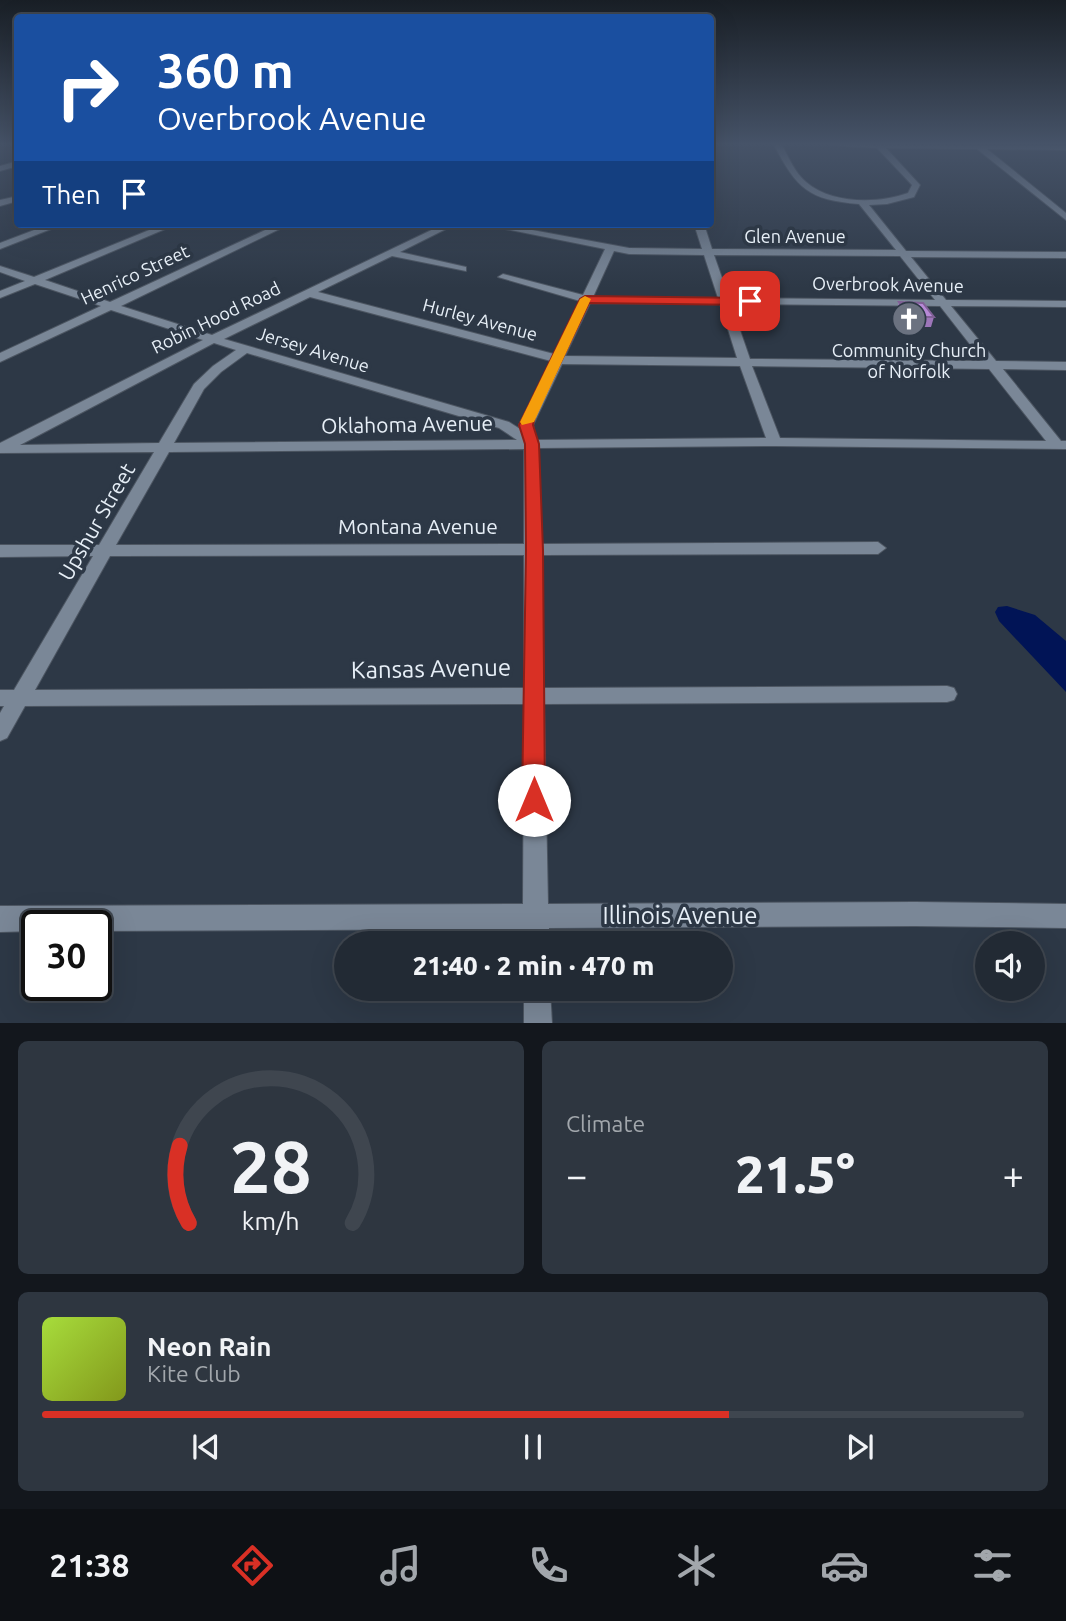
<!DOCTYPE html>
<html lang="en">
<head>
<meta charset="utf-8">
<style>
	:root { --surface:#222a34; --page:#2e3640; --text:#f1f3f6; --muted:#a2a7ac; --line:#3f464f; --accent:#d93025 }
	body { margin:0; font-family:Ubuntu,sans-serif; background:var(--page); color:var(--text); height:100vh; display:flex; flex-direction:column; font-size:26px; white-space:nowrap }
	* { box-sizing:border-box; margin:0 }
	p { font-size:23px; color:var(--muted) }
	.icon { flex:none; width:38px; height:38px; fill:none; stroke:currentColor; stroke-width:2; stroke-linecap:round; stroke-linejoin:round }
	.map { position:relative; height:1023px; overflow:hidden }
	.sheet { display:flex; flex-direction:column; gap:18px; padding:18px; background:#13171d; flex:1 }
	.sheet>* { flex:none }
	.hud { position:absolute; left:14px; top:14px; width:700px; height:214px; border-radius:7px; box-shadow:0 7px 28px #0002,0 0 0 2px var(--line); background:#1a4fa0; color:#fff; overflow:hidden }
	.controls { position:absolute; left:975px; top:931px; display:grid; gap:14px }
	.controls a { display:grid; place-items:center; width:70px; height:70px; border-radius:50%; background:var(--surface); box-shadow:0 7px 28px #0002,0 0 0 2px var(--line); font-size:35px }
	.speed { position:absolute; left:21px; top:910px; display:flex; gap:14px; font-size:35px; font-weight:700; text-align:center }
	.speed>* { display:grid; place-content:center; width:91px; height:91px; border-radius:50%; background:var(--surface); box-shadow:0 7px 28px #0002,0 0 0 2px var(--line); line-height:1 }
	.speed .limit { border:4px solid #111; border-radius:10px; background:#fff; color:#111 }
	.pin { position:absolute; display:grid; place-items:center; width:60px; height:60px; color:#fff; margin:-30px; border-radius:14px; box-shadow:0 4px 10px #0006 }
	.me { position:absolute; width:77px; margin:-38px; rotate:0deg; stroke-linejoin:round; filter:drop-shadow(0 0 5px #0008) }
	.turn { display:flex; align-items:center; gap:24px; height:147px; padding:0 28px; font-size:32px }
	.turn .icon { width:91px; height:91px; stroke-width:2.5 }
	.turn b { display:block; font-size:49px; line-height:60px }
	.then { display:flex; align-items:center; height:66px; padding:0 28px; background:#0003; gap:14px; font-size:26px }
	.big { font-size:52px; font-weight:800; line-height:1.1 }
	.sheet .widget { flex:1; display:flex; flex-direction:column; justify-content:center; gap:10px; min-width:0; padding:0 24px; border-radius:10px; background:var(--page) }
	.sheet .dial { align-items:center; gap:0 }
	.dial svg { height:182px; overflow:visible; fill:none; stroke:var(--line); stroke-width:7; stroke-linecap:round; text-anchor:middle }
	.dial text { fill:var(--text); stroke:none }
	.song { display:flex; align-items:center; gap:21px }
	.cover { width:84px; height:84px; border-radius:10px; background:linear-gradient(135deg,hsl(80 70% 55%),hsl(70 70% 35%)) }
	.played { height:7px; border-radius:4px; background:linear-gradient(90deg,var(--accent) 70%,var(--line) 70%) }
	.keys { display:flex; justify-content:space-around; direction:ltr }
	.heat { display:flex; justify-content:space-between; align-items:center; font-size:38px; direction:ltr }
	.sheet .tiles { flex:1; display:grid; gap:18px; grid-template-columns:1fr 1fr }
	.widget:last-child { grid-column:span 2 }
	.trip { position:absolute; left:334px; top:931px; width:399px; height:70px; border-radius:35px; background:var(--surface); box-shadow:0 7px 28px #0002,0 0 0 2px var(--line); font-weight:800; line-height:70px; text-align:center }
	.dock { display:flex; height:112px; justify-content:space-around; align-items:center; background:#0e1115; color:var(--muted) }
	.dock .icon { width:49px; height:49px }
	.dock .selected { color:var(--accent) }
	.dock b { font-size:32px; color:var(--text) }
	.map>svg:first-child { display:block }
</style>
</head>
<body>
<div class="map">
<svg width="1066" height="1023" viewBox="0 0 1066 1023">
	<rect width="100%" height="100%" fill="#2d3846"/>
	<!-- water -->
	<path fill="#011456" d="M1007,606L1035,615L1066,641V692L999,621L995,612L998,607Z"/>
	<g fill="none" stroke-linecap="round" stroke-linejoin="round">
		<!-- minor casing -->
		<g stroke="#4c5561" stroke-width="2">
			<g id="minor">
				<path d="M774,145H782C789,158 795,173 806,182C831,204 878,204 908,193L912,185L877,148L830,145L1066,146V150L987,149L1066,213V220L977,149L886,148L920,185L914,197L887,204L869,205L906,251L1066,252V258L911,257L946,300L1066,301V307L951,306L996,361L1066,362V370L1003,369L1061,441H1066V449L775,446L538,448L541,544L878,542L886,548L878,554L541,555L544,688L947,686L954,688L957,694L954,700L947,702L544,704L548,904L915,902L1066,904V928L915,926L549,928V943H523V929L96,931V926H37V931L0,932V906L523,904L524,704L25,706L7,738L0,741V713L4,706H0V690H14L93,556L0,557V545H99L154,452L0,453V443L203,340L111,310L0,362V353L101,306L35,284L0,298V291L25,281L0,272V266L34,277L164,224H177L45,280L110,302L278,224H290L121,306L212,335L444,224H456L400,252L466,267V271L392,256L318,292L554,354L580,301L498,277L503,274L583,295L605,249L480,224H500L629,248L702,249L694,224H704L712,249L896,250L859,204C809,200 797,189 774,145ZM614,251L629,254L704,255L718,298L593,297ZM714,255L900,256L935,300L729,298ZM310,297L551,361L519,425L520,429L509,422L224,339ZM590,303L720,304L737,358L565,356ZM731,304L940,306L983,361L750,359ZM214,343L236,350L213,366L194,384L159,443L20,445ZM247,353L499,428L517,440L174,443L204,389L221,372ZM562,364L740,366L766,438L536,440L533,425ZM752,366L989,369L1046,441L780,438ZM524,449V544L116,545L169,452ZM524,555V688L35,690L110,556Z"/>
				<path d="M18,161V166L0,171V166Z"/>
				<path d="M18,196V201L0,206V200Z"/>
				<path d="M50,224H64L0,249V243Z"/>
				<path d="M524,989H550L552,1023H524Z"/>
			</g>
		</g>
		<!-- minor -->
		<use href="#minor" fill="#7a8797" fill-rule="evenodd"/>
	</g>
	<!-- wall -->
	<path fill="#9d76b9" d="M899,302L934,317L931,327H907L896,311Z"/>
	<!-- building -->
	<path fill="#b789d7" stroke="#806096" stroke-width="2" d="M899,302L923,303L934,317H910Z"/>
	<!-- sky -->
	<linearGradient id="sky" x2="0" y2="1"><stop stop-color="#191f26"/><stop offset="0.5" stop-color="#465368"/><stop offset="1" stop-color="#465368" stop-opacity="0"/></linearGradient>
	<rect width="1066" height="288" fill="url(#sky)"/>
	<!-- route -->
	<path fill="#d93025" stroke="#8d1f18" stroke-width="2" d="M585,296L750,298L756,301L750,305L589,303L535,416L533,425L539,444L543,550L545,800L542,807L534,810L526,807L522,800L526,550L525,444L519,425L580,299Z"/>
	<!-- slow -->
	<path fill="#f59e0b" d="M585,296L591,299L534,422L522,425L520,422L580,299Z"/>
	<!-- icons -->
	<defs>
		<g id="church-disc" transform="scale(1.75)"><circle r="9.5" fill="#6b7280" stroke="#2d3846"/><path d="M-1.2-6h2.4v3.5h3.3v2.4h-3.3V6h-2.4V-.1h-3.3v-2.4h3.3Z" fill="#fff"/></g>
	</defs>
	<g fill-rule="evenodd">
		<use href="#church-disc" x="909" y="319"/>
	</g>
	<g text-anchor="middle" stroke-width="7" stroke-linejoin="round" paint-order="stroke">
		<!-- far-street labels -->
		<g font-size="18" fill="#e7eff7" stroke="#2d3846">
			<text x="795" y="243">Glen Avenue</text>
			<text transform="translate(135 275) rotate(-25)" y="6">Henrico Street</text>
			<text transform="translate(888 285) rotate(1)" y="6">Overbrook Avenue</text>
			<text transform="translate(216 318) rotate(-26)" y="6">Robin Hood Road</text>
			<text transform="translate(480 320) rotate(15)" y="6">Hurley Avenue</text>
			<text transform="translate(313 350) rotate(17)" y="6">Jersey Avenue</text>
		</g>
		<!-- far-poi labels -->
		<g font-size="18" fill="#e7eff7" stroke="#2d3846">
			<text x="909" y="357">Community Church<tspan x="909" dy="21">of Norfolk</tspan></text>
		</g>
		<!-- street labels -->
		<g font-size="21" fill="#e7eff7" stroke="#2d3846">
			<text transform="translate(407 425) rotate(-1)" y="7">Oklahoma Avenue</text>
			<text transform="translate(97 522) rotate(-60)" y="7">Upshur Street</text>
			<text x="418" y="534">Montana Avenue</text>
		</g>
		<!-- near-street labels -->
		<g font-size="24" fill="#e7eff7" stroke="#2d3846">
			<text transform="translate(431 669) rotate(-1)" y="8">Kansas Avenue</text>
			<text x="680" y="924">Illinois Avenue</text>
		</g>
	</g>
</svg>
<div class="controls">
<a><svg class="icon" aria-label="sound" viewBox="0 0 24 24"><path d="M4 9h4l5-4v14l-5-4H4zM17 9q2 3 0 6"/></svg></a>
</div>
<div class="speed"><div class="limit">30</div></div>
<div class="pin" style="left:750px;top:301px;background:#d93025"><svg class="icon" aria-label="arrive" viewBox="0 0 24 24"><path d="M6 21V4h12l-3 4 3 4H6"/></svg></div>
<svg class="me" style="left:534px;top:800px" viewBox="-20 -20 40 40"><circle r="19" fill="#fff"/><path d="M0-13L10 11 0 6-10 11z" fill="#d93025"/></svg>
<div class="trip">21:40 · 2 min · 470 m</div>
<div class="hud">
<div class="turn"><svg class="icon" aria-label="right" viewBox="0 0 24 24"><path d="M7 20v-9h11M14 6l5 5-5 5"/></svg><div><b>360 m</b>Overbrook Avenue</div></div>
<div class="then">Then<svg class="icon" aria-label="arrive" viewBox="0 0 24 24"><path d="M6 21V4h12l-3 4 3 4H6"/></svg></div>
</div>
</div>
<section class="sheet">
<div class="tiles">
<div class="widget dial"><svg viewBox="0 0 100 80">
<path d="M14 69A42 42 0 1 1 86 69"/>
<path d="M14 69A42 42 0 0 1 10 35" stroke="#d93025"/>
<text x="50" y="56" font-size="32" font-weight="700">28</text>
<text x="50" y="72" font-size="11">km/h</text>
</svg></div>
<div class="widget"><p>Climate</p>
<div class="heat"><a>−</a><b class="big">21.5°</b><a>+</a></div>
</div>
<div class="widget">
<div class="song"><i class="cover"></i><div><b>Neon Rain</b><p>Kite Club</p></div></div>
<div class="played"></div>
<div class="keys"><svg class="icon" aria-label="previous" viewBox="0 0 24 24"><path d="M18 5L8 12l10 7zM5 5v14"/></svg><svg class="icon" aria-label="pause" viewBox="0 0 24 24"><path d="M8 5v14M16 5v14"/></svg><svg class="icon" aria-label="next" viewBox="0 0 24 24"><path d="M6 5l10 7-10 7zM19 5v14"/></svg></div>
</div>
</div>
</section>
<nav class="dock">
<b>21:38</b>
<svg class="icon selected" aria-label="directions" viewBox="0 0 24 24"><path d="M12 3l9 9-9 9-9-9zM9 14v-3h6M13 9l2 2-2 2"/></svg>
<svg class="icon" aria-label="music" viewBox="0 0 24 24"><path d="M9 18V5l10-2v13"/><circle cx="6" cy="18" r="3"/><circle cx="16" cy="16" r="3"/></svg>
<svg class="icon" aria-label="phone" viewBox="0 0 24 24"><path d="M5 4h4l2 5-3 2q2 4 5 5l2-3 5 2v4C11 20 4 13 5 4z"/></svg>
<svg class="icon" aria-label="climate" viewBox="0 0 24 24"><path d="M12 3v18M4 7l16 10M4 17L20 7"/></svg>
<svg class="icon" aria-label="car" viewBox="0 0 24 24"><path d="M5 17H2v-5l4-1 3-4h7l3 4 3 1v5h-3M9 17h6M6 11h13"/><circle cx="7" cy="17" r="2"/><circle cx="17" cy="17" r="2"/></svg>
<svg class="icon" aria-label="filters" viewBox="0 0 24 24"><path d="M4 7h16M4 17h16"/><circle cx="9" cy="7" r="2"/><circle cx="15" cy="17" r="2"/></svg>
</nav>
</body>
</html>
